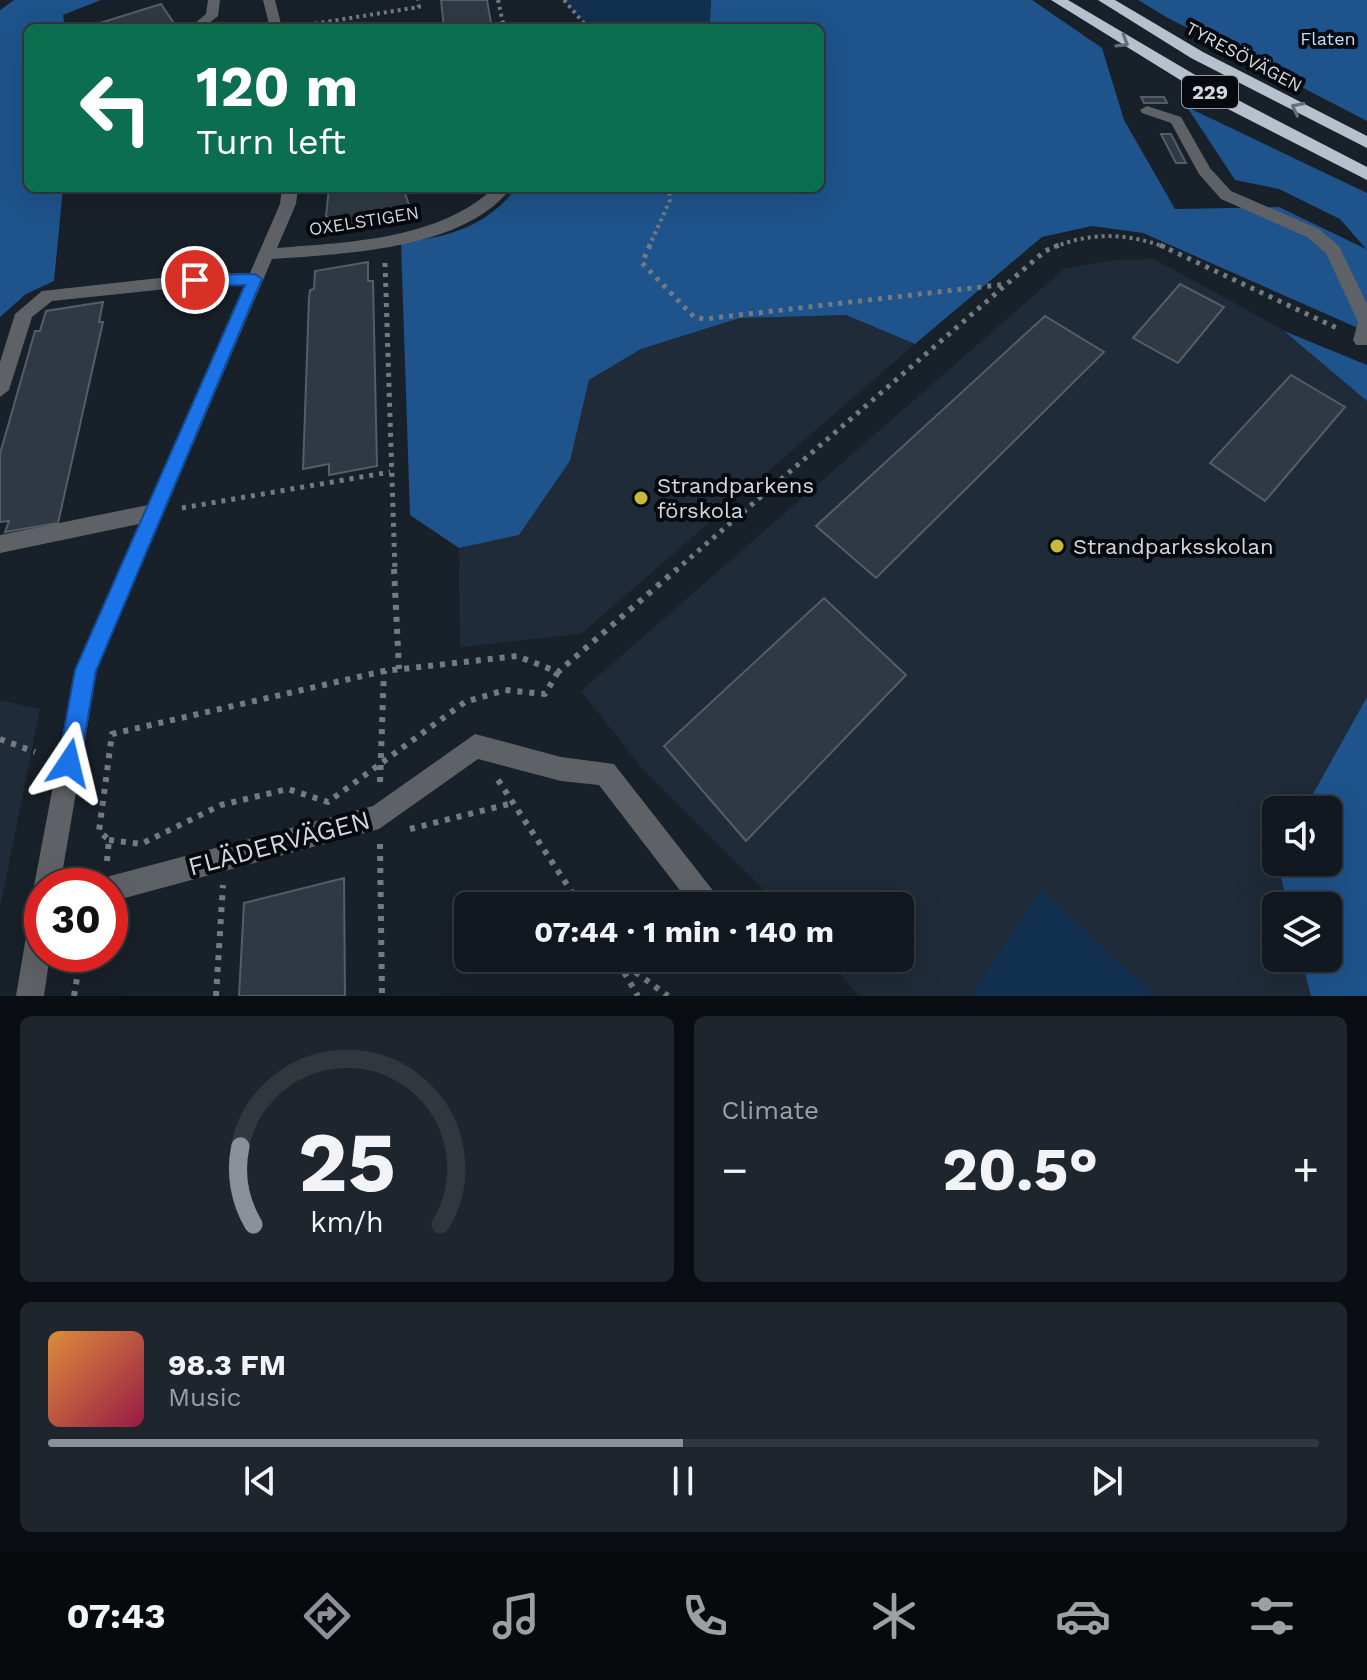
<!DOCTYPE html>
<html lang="en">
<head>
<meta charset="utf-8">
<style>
	:root { --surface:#12181f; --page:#1f252c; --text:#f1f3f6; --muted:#9ca0a4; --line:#31373d; --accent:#8c9099 }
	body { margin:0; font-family:"Work Sans",sans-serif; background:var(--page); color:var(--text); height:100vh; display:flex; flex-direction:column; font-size:30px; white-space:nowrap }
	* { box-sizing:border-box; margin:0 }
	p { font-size:26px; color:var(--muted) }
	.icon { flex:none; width:44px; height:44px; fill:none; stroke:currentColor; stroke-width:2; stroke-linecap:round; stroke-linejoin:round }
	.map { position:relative; height:996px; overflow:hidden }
	.side { display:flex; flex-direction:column; gap:20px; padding:20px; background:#0a0d11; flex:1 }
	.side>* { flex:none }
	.hud { position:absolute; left:24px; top:24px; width:800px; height:168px; border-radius:12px; box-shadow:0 8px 32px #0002,0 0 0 2px var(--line); background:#0b6e4f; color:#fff; overflow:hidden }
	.tools { position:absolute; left:1262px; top:796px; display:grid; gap:16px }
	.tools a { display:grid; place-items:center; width:80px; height:80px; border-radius:12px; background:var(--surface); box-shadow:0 8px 32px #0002,0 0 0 2px var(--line); font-size:40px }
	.speed { position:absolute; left:24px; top:868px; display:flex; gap:16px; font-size:40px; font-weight:700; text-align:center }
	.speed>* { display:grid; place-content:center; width:104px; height:104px; border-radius:50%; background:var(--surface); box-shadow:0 8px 32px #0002,0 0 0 2px var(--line); line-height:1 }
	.speed .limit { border:12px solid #d22; background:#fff; color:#111 }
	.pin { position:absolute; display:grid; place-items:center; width:68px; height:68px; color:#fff; margin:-34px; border:4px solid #fff; border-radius:50%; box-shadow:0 2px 8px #0007 }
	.me { position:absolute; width:88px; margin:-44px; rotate:10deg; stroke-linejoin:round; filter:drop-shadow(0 0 6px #0008) }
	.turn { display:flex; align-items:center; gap:28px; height:168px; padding:0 40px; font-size:36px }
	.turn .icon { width:104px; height:104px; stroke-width:2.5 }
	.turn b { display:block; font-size:56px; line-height:68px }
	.big { font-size:60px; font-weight:700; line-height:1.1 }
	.side .tile { flex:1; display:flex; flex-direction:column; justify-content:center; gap:12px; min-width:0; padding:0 28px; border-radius:12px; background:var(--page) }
	.side .dial { align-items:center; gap:0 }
	.dial svg { height:208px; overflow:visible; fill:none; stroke:var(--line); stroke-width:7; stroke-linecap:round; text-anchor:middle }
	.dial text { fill:var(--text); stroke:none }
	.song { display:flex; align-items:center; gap:24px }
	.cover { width:96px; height:96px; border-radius:12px; background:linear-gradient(135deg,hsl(30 70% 55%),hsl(340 70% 35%)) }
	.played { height:8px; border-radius:4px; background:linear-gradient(90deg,var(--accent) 50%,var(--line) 50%) }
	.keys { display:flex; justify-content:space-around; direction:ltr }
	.heat { display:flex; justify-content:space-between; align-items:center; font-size:44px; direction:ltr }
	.side .tiles { flex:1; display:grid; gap:20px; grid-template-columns:1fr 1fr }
	.tile:last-child { grid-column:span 2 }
	.trip { position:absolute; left:454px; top:892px; width:460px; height:80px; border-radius:12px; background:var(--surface); box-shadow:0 8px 32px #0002,0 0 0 2px var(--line); font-weight:700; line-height:80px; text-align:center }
	.dock { display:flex; height:128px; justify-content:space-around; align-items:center; background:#070a0c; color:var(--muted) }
	.dock .icon { width:56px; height:56px }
	.dock .active { color:var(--accent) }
	.dock b { font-size:36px; color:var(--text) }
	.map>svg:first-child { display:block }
</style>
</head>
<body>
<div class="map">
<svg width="1367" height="996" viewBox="0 0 1367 996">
	<rect width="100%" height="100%" fill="#182029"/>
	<!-- built -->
	<g fill="#1f2b38">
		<path d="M1154,259L1284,330L1367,401V697L1304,810H1276V862L1288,906H1276V958H1301L1311,996H859L826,958H900V906H780L641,767L581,691L1064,269L1111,260Z"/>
		<path d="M846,315L915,344L581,634L460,647L459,548L519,535L570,461L589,380L641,349L740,318Z"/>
		<path d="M0,700L40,709L0,909Z"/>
	</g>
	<!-- green -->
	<g fill="#12304f">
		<path d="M564,0H711L710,22L707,28H588Z"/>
		<path d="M1041,890L1155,996H971Z"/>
	</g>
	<!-- forest -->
	<g fill="#1e538b">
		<path d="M14,0H101L63,15L65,28H28V188H63L54,281L26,294L0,317V10Z"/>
		<path d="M711,0H1032L1102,48L1124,120L1175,209L1279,207L1366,249L1340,219L1279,189L1235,180L1187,107L1367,193V332L1143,233L1092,226L1042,237L915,344L846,315L740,318L641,349L589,380L570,461L519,535L459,548L410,515L401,243C447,237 487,227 516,188H820V28H707L710,22Z"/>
		<path d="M1138,0H1367V121L1168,18Z"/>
		<path d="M1284,331L1367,365V401Z"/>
		<path d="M1367,697V996H1311L1301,958H1328V906H1288L1277,862H1328V810H1304Z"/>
	</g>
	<!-- building -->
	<g fill="#303943" stroke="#545d68" stroke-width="2">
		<path d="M441,0H487L492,28H444Z"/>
		<path d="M161,4L175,25L164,28H84Z"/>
		<path d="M1141,97H1164L1167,103H1144Z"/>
		<path d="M1161,134H1171L1186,163H1176Z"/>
		<path d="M329,188H403L412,213L341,226L326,216Z"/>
		<path d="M368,262V281H373L377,466L329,475V464L303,469L309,298L310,290L314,289L315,271Z"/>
		<path d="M1180,284L1224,307L1178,363L1133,338Z"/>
		<path d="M103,302L99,322H103L58,523L5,532L9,521L0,522V454L35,331H40L46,311Z"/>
		<path d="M1045,316L1104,352L876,578L816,526Z"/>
		<path d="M1291,375L1345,407L1265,501L1210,463Z"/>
		<path d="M824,598L906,675L746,841L664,746Z"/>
		<path d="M344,878L345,996H239L244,903Z"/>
	</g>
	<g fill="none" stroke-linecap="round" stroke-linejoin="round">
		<!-- path-far2 -->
		<g stroke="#737b82" stroke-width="4" stroke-dasharray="3 4" stroke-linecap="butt">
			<path d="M498,0L504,28"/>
			<path d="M564,0L588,28"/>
			<path d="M294,27L419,7L418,0"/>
			<path d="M649,247L670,200L669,188"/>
			<path d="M1054,247C1092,232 1127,233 1165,247"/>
		</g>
		<!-- path-far1 -->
		<g stroke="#737b82" stroke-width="5" stroke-dasharray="4 6" stroke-linecap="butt">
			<path d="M650,245L642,263L694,317L704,319L1007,284"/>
			<path d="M1160,245L1341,330"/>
			<path d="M385,263L395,571"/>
			<path d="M182,508L390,472"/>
			<path d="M675,571L1045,251L1059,245"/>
		</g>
		<!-- path -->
		<g stroke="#737b82" stroke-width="6" stroke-dasharray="5 7" stroke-linecap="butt">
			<path d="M394,569L399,669"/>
			<path d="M0,739L35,752"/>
			<path d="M498,780L581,906"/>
			<path d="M380,782L384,671"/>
			<path d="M410,829L513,803"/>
			<path d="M109,840L141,844L221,805L288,789L328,802L465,702L505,690L545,694L558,672"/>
			<path d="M380,844L382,996"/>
			<path d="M107,861L109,840L99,831L112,734L384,671L517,656L558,672L677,569"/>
			<path d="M616,958L668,996"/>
			<path d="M618,962L638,996"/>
			<path d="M74,996L81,954"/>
			<path d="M216,996L223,885"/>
		</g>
		<!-- minor -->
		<g fill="#5e6267" fill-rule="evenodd">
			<path d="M208,0H220L218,16L203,28H189L206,14Z"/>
			<path d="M263,0H275L282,28H270Z"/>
			<path d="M1147,106L1181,117L1210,168L1231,191L1319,229L1339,246L1367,304V345H1356L1353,340L1358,322L1326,253L1307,237L1221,199L1199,174L1171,123L1142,113L1140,110Z"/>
			<path d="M282,188H298L296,204L277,248C350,242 437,240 494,188H511C464,250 343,254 272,259L97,670L60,886H42V897L34,886L75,670L139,524L0,553V535L148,505L244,285L195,286L52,301L32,317L9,390L0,397V362L15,314L42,291L195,274L250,273L280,204Z"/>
			<path d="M475,734L561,757L614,764L718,897L722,906H692L599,785L561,781L478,759L379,829L110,902V886H98L101,880L110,876L373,806Z"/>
			<path d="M42,906V954H50L44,996H16L29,919L33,910Z"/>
		</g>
		<!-- highway -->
		<g fill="#b6c1cd" fill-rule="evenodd">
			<path d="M1051,0H1068L1236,99L1367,167V180L1224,107Z"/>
			<path d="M1098,0H1115L1203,52L1367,136V148L1191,58Z"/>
		</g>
	</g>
	<!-- one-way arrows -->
	<defs><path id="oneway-chevron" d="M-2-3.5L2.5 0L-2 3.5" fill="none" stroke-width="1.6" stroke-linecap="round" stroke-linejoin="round" transform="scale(2)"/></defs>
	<g stroke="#676e77">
		<use href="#oneway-chevron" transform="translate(1123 42) rotate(31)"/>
		<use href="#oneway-chevron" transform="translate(1297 108) rotate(-153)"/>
	</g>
	<!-- route -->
	<path fill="#1a73e8" stroke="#114b97" stroke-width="2" d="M255,274L262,279L96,671L80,763L77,771L69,774L61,771L58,763L75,670L245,285L195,286L187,280L195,275Z"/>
	<!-- markers -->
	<g fill="#c9ba3a" stroke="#06090d" stroke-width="3">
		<circle cx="641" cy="498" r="8"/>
		<circle cx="1057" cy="546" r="8"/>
	</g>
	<g text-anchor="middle" stroke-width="8" stroke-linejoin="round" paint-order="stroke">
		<!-- far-park labels -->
		<g font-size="18" fill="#c0dcfe" stroke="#06090d">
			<text x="1328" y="45">Flaten</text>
		</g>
		<!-- far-street labels -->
		<g font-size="18" fill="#d2d8de" stroke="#06090d">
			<text transform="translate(1244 57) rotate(28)" y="6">TYRESÖVÄGEN</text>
			<text transform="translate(364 221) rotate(-9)" y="6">OXELSTIGEN</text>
		</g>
		<!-- shield labels -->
		<rect fill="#06090d" stroke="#959a9f" stroke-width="2" x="1182" y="76" width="56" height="32" rx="6"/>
		<g font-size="20" font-weight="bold" fill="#d2d8de">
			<text x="1210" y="99">229</text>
		</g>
		<!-- poi labels -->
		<g font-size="22" fill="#d2d8de" stroke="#06090d" text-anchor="start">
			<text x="657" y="493">Strandparkens<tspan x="657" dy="25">förskola</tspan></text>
			<text x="1073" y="554">Strandparksskolan</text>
		</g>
		<!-- near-street labels -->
		<g font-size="26" fill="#d2d8de" stroke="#06090d">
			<text transform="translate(279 843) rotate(-15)" y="9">FLÄDERVÄGEN</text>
		</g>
	</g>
</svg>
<div class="tools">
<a><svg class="icon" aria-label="sound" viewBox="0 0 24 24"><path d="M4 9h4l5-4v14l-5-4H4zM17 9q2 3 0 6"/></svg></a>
<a><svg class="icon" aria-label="layers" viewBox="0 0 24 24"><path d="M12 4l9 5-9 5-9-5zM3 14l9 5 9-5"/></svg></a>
</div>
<div class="speed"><div class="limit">30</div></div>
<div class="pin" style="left:195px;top:280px;background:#d93025"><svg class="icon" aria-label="arrive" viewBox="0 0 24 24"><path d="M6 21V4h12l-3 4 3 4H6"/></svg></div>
<svg class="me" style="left:69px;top:763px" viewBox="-20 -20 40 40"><path d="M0-17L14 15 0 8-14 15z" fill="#1a73e8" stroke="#fff" stroke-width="4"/></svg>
<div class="trip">07:44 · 1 min · 140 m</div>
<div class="hud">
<div class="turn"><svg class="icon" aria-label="left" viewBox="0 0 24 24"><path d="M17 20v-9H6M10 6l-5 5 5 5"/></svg><div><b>120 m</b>Turn left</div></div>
</div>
</div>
<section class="side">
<div class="tiles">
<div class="tile dial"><svg viewBox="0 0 100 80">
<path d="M14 69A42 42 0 1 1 86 69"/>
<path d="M14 69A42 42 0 0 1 9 39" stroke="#8c9099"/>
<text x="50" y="56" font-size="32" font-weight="700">25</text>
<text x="50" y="72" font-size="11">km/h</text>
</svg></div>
<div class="tile"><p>Climate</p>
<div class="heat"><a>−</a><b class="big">20.5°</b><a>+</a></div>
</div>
<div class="tile">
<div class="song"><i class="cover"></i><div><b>98.3 FM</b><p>Music</p></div></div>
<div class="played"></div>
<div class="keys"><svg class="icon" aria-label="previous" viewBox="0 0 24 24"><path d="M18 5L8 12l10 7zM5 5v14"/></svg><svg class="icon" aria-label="pause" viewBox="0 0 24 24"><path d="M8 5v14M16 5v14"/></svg><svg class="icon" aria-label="next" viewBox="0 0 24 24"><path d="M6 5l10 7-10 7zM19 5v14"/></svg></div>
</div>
</div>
</section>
<nav class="dock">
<b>07:43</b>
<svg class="icon active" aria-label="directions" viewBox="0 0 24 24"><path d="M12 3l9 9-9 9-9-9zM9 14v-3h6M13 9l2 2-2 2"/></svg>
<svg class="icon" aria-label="music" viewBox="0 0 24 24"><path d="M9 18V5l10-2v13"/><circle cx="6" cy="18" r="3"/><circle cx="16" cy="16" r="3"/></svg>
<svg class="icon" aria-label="phone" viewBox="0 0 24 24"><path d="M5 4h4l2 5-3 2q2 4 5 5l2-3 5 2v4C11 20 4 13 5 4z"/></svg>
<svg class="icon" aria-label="climate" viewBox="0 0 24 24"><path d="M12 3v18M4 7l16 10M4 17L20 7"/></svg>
<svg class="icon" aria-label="car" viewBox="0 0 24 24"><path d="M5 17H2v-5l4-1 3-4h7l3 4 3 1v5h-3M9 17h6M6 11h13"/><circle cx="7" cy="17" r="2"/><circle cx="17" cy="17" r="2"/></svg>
<svg class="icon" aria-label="filters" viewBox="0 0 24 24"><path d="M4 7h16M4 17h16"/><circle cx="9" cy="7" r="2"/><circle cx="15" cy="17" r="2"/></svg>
</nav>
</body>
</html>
